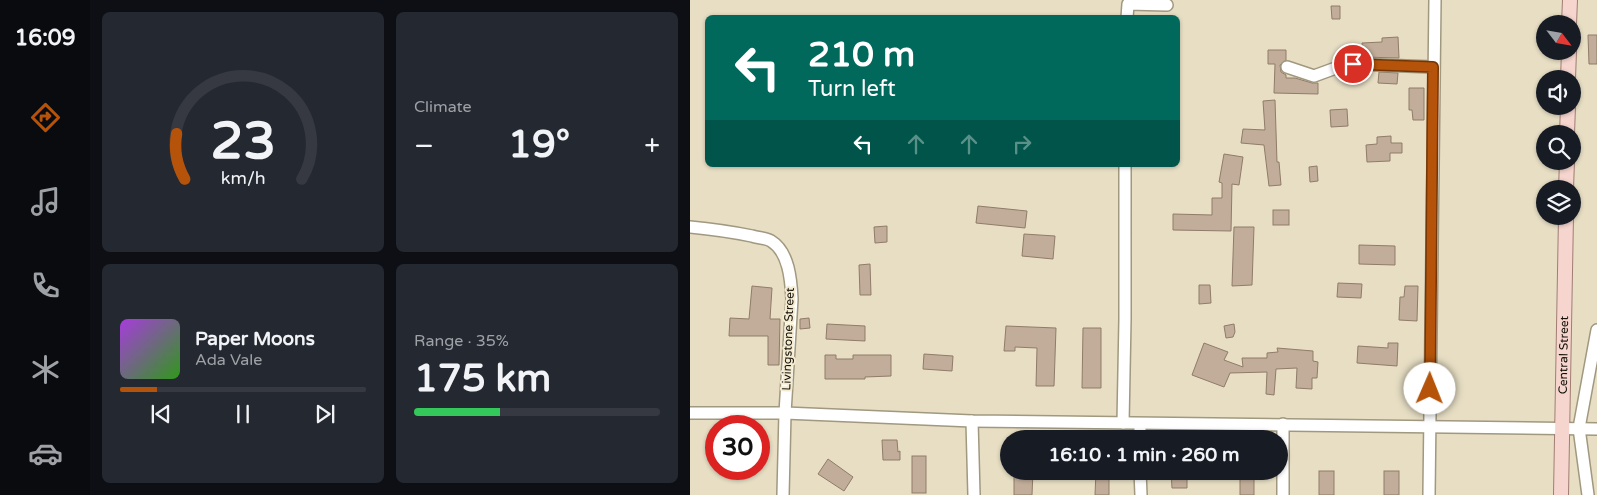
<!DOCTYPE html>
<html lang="en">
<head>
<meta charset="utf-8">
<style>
	:root { --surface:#171b24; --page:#242831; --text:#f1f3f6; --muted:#9ea1a6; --line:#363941; --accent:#b45309 }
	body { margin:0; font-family:"Varela Round",sans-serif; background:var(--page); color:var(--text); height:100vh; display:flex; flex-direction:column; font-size:19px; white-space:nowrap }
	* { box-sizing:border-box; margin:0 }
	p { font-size:16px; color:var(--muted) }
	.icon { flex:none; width:28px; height:28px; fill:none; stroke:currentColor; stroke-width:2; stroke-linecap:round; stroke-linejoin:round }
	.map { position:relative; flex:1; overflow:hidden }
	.panel { display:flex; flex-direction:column; gap:12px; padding:12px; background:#0d0f14; width:600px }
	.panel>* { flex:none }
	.hud { position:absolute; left:15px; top:15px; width:475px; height:152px; border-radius:8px; box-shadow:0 1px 4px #0004; background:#00695c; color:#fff; overflow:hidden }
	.needle { width:32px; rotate:121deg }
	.tools { position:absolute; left:846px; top:15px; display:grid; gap:10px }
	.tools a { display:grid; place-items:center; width:45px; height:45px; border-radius:50%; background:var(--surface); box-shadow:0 1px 4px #0004; font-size:25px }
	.speed { position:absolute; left:15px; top:415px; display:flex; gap:10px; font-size:25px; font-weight:700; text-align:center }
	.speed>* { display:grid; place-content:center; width:65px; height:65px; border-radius:50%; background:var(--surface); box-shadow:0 1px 4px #0004; line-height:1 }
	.speed .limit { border:8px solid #d22; background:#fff; color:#111 }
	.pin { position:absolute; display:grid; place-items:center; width:42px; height:42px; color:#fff; margin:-21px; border:2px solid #fff; border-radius:50%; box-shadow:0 1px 5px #0007 }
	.me { position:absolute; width:55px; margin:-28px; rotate:1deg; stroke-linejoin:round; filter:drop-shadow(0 0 4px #0008) }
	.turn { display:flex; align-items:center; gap:18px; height:105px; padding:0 20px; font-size:22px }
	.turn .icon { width:65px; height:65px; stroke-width:2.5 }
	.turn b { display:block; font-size:35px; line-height:42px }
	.lanes { display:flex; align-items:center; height:48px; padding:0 20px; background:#0003; justify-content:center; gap:25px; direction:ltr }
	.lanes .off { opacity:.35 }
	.big { font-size:38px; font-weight:800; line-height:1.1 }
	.panel .tile { flex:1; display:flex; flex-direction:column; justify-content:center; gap:8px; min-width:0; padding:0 18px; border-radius:8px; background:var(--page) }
	.panel .dial { align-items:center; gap:0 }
	.dial svg { height:130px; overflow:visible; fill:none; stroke:var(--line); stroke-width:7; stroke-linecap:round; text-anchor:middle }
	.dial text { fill:var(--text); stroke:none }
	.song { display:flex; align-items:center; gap:15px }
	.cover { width:60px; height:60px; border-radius:8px; background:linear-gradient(135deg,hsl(280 70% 55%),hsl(110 70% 35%)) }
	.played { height:5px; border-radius:2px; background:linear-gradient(90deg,var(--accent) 15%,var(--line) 15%) }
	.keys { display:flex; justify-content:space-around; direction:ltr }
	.heat { display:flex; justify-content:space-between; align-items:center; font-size:28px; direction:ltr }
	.charge { height:8px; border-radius:4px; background:linear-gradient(90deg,#34c759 35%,var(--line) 0) }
	.panel .tiles { flex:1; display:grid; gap:12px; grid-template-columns:repeat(2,1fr) }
	.trip { position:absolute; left:310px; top:430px; width:288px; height:50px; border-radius:25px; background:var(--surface); box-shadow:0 1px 4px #0004; font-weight:800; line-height:50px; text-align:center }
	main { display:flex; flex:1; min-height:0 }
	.menu { display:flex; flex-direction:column; width:90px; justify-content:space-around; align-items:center; background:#090b0e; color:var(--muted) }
	.menu .icon { width:35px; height:35px }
	.menu .active { color:var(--accent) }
	.menu b { font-size:22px; color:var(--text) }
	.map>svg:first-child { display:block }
</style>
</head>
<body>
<main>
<nav class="menu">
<b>16:09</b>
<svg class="icon active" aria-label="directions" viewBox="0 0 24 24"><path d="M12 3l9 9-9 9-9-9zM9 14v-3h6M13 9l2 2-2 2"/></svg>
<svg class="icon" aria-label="music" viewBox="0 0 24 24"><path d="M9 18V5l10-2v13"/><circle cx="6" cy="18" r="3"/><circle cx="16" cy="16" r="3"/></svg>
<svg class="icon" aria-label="phone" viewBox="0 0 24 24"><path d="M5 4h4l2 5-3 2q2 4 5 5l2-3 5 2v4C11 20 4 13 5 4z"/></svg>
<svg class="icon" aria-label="climate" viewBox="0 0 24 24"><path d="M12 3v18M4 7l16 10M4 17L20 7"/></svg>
<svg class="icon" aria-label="car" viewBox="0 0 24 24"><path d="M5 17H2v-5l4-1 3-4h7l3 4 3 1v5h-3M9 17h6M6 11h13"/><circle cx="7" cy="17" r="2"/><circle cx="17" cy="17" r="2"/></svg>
</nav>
<section class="panel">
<div class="tiles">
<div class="tile dial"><svg viewBox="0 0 100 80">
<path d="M14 69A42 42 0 1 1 86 69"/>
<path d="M14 69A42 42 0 0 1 9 41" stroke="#b45309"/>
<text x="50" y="56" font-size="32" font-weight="700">23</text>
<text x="50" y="72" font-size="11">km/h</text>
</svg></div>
<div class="tile"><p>Climate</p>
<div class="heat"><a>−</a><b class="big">19°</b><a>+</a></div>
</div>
<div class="tile">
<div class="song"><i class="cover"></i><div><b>Paper Moons</b><p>Ada Vale</p></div></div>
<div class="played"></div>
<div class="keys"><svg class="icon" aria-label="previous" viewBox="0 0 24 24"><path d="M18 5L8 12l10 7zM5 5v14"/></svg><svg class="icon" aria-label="pause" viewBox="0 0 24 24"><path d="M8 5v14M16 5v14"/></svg><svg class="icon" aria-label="next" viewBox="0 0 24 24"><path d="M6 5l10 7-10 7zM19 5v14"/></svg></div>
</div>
<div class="tile"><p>Range · 35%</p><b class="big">175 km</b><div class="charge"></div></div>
</div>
</section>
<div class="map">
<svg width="907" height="495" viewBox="0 0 907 495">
	<rect width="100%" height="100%" fill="#e7dec4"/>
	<!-- building -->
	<g fill="#c1ad99" stroke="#8f7c69">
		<path d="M641,6H650V19H642Z"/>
		<path d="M898,35H907V64H899Z"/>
		<path d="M708,37L709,58L673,57L672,43L692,42V38Z"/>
		<path d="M578,50H596V60L590,65L591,72L596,75V78H605L622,83H628V94L584,93L585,64H578Z"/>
		<path d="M689,72L708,73L707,84L688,83Z"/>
		<path d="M719,88H734V120H723L722,110H719Z"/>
		<path d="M585,100L587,162H589L591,185L579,186L574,145L551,143L553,129L575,130L573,101Z"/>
		<path d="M657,109L658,126L641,127L640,110Z"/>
		<path d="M701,136V143H712V153H700V161L677,162L676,145L687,144V137Z"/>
		<path d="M534,154L553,157L549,185L542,184L541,231L483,230V214L522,215V198H532V183L529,182Z"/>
		<path d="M627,166L628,181L620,182L619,167Z"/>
		<path d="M288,206L337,211L335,228L286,223Z"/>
		<rect x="583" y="210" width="16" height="15"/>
		<path d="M197,226V242L185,243L184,227Z"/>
		<path d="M544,227H564L562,285L542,286Z"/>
		<path d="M334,234L365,236L363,259L332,256Z"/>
		<path d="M669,245L705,246V265L669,264Z"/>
		<path d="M180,264L181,295H170L169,265Z"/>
		<path d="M648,283L672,284L671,298L647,297Z"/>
		<path d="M509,285H520L521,303L509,304Z"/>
		<path d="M62,286L82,288L80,319H90L89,365H78V336H39L40,318L59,319Z"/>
		<path d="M715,286H728L727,321L709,320L710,297H714Z"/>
		<path d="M119,318L120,328L110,329V319Z"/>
		<path d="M137,324L175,326V341L136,339Z"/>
		<path d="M544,324L545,332L543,337L536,338L534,326Z"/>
		<path d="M316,326L366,328L364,386H346L347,348L325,347V351H314Z"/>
		<path d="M393,328H411V388H392Z"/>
		<path d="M514,343L538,352L534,360L553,367L552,358H577V353L588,352L587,348L623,351V361L628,362L627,378H622V389L606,388L607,368L586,369L584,395L576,394L577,372L540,373L534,387L502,375Z"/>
		<path d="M698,343H708L707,366L667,363L668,346L698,348Z"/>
		<path d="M234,354L263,356L262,371L233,369Z"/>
		<path d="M135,355H146V359H163V355H201V376L175,377V379H135Z"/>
		<path d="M192,440H207L208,452L210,451V460H193Z"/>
		<rect x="222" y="456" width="14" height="37"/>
		<path d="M138,459L163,477L154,491L128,474Z"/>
		<path d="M324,471H343L342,495H324Z"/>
		<path d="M406,471H419V495H405Z"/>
		<path d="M481,471H497V488H482Z"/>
		<rect x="550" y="471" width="14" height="24"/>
		<rect x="629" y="471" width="15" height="24"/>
		<rect x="694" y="471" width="15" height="24"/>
	</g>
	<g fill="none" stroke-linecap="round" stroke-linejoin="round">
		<!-- minor casing -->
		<g stroke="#a0987f" stroke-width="14">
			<g id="minor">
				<path d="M437,18L438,4L477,5"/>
				<path d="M597,67L624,76L654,65L663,64L743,67"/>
				<path d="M0,227C21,229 42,232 62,236C68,238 76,238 81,241C99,252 101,280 102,299L95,413L93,495"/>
				<path d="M0,413H95L282,421L907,429"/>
				<path d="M282,421L284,495"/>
				<path d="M433,423L435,319V165"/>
				<path d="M450,424V439"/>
				<path d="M450,471L451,495"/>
				<path d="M593,495V424"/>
				<path d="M739,495L745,0"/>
				<path d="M898,495L889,428L907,330"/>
			</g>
		</g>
		<!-- major casing -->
		<g stroke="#a17d73" stroke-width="16">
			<g id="major">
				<path d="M879,24L880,0"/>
				<path d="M878,79L879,51"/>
				<path d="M877,134L878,106"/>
				<path d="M876,189L877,161"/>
				<path id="s1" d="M871,495L876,216"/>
			</g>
		</g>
		<!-- minor -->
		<use href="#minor" stroke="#fff" stroke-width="11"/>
		<!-- major -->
		<use href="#major" stroke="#f5d5ce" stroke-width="14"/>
	</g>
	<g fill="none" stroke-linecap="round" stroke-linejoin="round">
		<!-- route casing -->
		<g stroke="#753606" stroke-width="12">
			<path id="route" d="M663,64L743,67L740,389"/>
		</g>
		<!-- route -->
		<use href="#route" stroke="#b45309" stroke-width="9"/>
	</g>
	<g text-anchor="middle" stroke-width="4" stroke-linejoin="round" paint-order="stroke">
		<!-- street labels -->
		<g font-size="12" fill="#110e06" stroke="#f4ebd1">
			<text transform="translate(98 339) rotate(-88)" y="4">Livingstone Street</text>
			<text dy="4" stroke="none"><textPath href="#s1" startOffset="140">Central Street</textPath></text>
		</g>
	</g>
</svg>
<div class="tools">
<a><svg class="needle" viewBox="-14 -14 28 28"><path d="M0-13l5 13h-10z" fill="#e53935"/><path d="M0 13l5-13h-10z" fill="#9ea1a6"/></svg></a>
<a><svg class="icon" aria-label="sound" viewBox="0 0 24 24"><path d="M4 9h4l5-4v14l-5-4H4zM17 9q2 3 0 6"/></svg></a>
<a><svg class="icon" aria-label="search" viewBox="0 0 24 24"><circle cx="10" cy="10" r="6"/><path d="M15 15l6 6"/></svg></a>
<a><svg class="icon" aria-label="layers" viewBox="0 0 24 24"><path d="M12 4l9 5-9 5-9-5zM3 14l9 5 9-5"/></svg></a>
</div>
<div class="speed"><div class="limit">30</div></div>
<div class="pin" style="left:663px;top:64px;background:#d93025"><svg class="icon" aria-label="arrive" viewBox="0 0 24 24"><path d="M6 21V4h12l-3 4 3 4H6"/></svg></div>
<svg class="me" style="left:740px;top:389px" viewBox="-20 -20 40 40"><circle r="19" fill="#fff"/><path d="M0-13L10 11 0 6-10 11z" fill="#b45309"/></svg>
<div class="trip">16:10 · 1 min · 260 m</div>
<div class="hud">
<div class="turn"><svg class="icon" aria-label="left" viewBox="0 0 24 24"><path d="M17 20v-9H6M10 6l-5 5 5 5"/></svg><div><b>210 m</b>Turn left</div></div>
<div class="lanes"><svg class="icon" aria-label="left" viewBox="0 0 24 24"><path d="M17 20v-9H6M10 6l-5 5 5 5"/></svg><svg class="icon off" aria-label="ahead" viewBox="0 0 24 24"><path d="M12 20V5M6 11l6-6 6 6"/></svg><svg class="icon off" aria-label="ahead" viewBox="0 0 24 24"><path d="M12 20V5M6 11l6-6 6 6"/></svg><svg class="icon off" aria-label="right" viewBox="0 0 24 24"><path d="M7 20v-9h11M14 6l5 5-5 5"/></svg></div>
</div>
</div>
</main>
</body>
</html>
